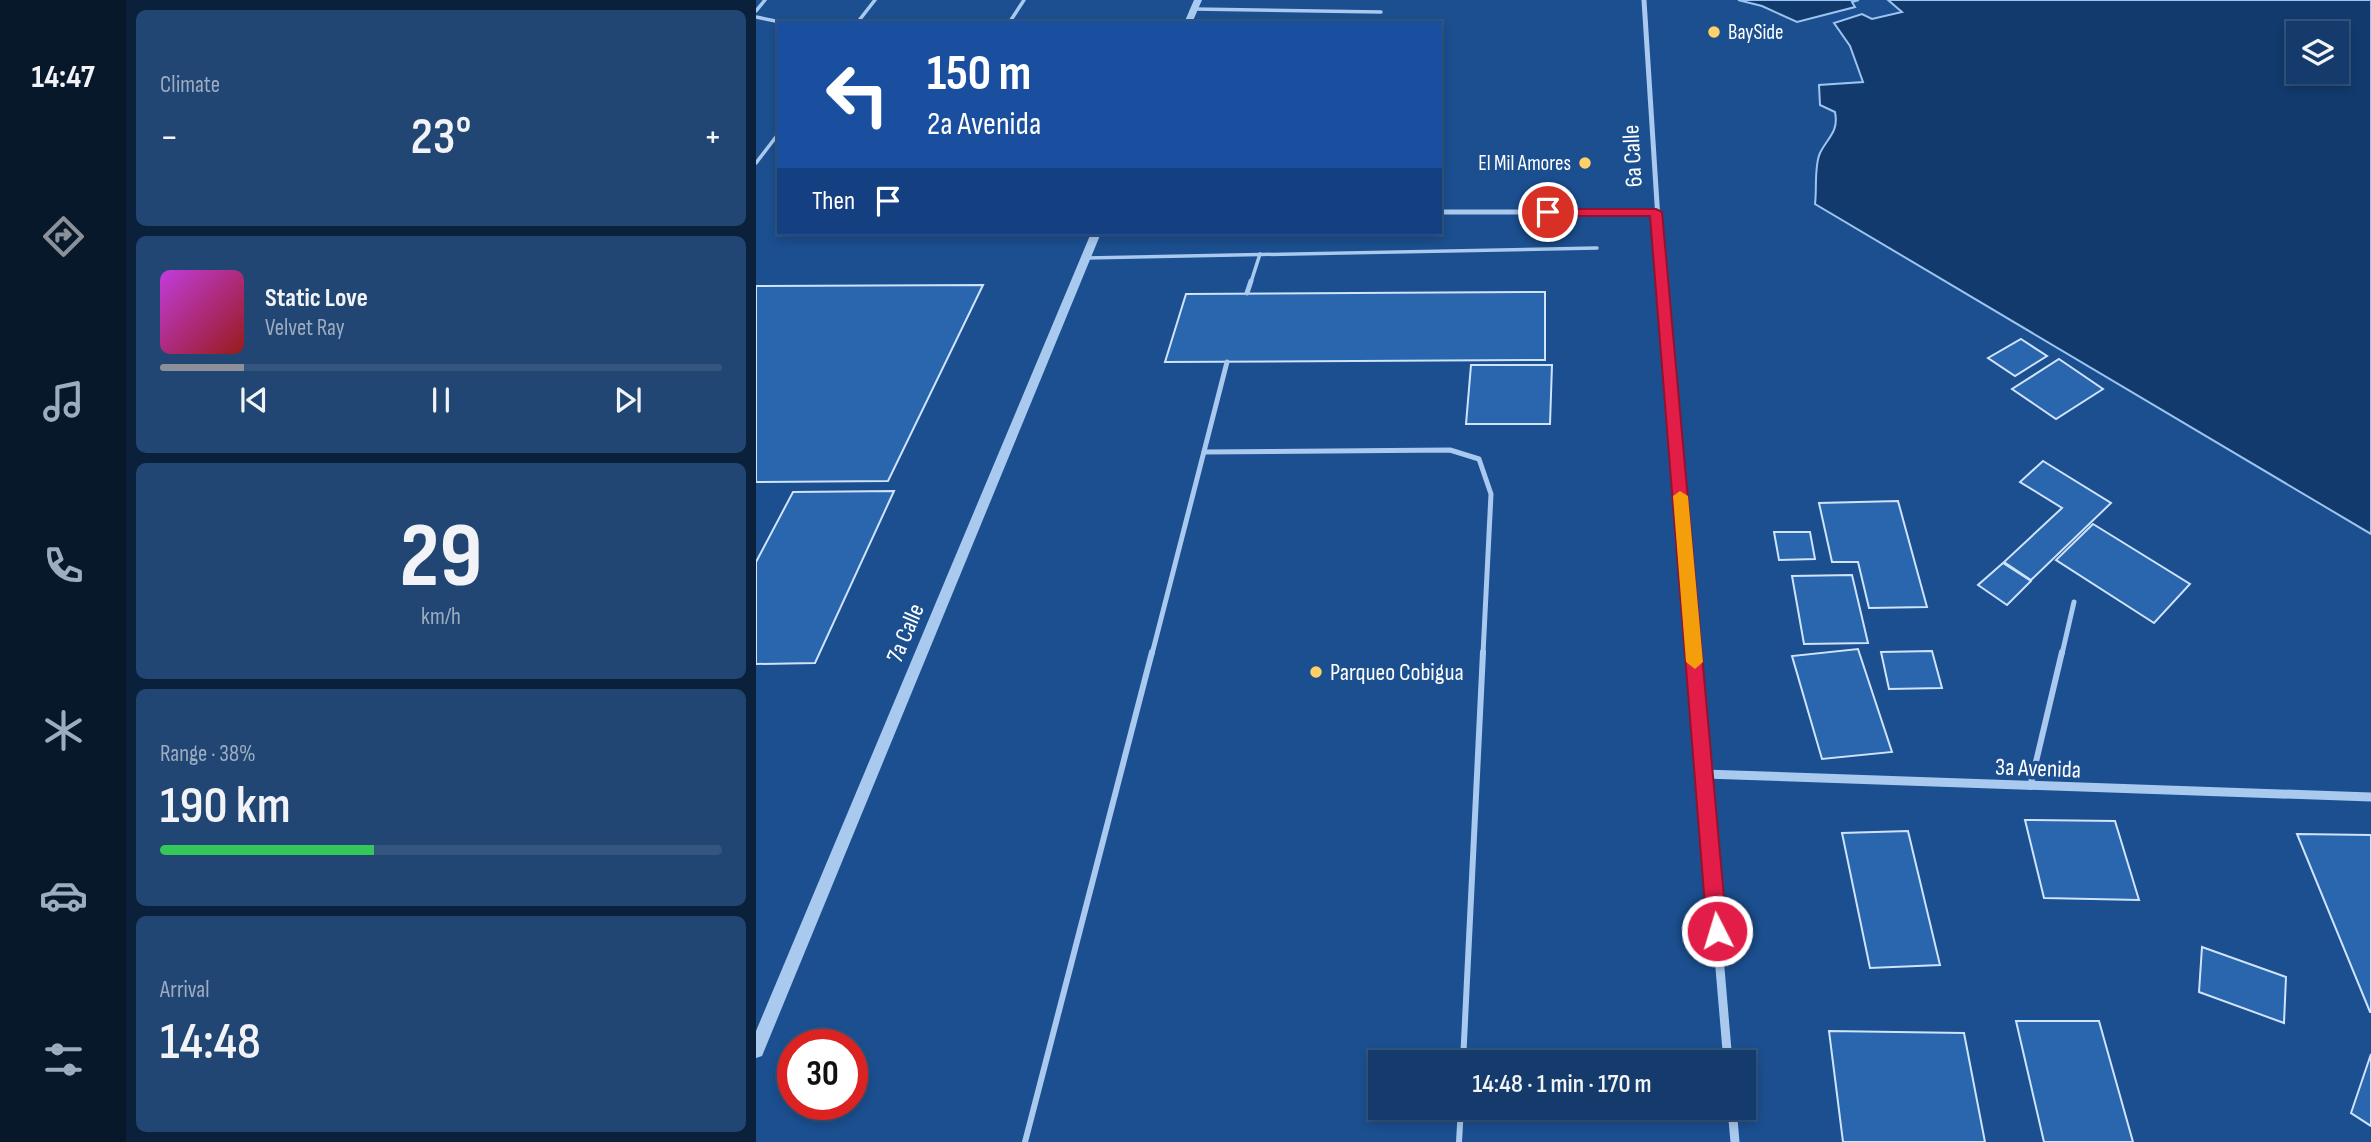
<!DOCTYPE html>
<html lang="en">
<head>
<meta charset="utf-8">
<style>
	:root { --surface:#143b6b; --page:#214673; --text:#f1f3f6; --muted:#9dadc1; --line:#33557e; --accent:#8c9099 }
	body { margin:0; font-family:"Sofia Sans Condensed",sans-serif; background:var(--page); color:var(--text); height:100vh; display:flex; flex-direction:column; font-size:26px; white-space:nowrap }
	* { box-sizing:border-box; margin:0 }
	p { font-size:23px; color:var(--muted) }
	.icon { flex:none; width:38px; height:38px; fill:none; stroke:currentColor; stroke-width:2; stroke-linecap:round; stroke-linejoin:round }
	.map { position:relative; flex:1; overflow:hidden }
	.details { display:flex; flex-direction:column; gap:10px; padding:10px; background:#0b203b; width:630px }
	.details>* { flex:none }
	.guide { position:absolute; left:21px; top:21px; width:665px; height:214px; border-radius:0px; box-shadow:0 4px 10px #0003,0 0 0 2px var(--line); background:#1a4fa0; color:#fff; overflow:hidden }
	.tools { position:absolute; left:1530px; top:21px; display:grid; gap:14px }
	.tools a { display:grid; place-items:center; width:63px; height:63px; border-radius:0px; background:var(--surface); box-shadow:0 4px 10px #0003,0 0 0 2px var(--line); font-size:35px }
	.speed { position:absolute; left:21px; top:1029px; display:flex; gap:14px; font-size:35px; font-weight:700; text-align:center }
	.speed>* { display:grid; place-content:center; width:91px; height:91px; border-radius:50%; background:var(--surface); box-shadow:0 4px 10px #0003,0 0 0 2px var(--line); line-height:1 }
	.speed .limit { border:10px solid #d22; background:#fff; color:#111 }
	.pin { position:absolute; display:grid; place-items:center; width:60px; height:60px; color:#fff; margin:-30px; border:4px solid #fff; border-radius:50%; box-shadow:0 2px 7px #0007 }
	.me { position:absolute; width:77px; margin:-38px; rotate:355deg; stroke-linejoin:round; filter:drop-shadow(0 0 5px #0008) }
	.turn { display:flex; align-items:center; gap:24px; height:147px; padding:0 35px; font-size:32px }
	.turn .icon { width:91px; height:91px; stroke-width:2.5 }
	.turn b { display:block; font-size:49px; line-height:60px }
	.then { display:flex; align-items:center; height:66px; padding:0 35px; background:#0003; gap:14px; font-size:26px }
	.big { font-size:52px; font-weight:600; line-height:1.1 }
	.details .widget { flex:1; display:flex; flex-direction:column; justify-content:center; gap:10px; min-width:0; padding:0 24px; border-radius:10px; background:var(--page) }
	.details .dial { align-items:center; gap:0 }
	.dial b { font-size:91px; line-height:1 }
	.song { display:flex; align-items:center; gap:21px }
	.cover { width:84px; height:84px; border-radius:10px; background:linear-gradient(135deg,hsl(290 70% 55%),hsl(0 70% 35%)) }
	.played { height:7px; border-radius:4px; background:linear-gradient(90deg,var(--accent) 15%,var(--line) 15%) }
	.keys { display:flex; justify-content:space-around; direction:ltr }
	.heat { display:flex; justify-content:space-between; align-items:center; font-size:38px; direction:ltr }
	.charge { height:10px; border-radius:5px; background:linear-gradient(90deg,#34c759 38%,var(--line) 0) }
	.trip { position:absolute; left:612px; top:1050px; width:388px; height:70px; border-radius:0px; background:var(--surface); box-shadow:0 4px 10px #0003,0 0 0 2px var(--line); font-weight:600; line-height:70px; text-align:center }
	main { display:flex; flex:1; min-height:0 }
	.tab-bar { display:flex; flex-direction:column; width:126px; justify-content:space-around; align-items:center; background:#08182b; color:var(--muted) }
	.tab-bar .icon { width:49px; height:49px }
	.tab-bar .current { color:var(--accent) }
	.tab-bar b { font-size:32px; color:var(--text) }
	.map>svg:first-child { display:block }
</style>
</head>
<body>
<main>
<nav class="tab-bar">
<b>14:47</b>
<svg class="icon current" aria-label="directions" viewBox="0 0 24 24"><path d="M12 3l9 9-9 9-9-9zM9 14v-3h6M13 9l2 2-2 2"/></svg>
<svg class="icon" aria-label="music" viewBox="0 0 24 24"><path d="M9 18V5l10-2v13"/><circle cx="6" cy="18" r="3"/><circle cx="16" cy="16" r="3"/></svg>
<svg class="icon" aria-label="phone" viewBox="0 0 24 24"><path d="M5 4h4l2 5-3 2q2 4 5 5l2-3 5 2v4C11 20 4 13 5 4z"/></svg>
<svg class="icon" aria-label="climate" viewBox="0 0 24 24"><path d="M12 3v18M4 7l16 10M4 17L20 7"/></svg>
<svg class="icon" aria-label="car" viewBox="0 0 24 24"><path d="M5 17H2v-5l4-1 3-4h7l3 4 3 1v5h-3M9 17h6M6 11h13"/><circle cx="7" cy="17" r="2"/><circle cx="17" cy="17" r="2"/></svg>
<svg class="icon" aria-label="filters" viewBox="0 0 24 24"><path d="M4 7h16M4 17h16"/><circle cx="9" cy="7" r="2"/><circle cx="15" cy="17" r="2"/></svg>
</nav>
<section class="details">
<div class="widget"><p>Climate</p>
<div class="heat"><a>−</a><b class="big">23°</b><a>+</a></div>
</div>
<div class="widget">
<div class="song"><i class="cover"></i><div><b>Static Love</b><p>Velvet Ray</p></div></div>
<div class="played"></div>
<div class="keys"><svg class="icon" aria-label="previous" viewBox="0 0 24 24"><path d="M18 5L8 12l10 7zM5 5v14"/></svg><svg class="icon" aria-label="pause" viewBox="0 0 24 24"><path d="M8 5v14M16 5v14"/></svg><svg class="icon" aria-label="next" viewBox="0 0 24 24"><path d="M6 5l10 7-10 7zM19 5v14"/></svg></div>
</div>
<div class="widget dial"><b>29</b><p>km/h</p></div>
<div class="widget"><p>Range · 38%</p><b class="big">190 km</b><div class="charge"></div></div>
<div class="widget"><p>Arrival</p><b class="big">14:48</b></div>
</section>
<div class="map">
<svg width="1615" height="1142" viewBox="0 0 1615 1142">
	<rect width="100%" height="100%" fill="#1b4f8f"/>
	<!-- water -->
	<g fill="#123a6d" stroke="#9cc4f0" stroke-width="2" fill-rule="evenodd">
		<path d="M982,0H1103L1096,2L1099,7L1041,22L1006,6Z"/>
		<path d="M1132,0H1615V534L1059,204C1061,189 1058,166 1064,153C1072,137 1083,132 1079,112L1064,105L1063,85L1107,82L1094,46L1078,23L1106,14L1116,19L1146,12ZM1542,33H1580V72H1542Z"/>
	</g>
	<!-- building -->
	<g fill="#2a66ad" stroke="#cfe3fa" stroke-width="2">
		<path d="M227,285L132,481L0,482V286Z"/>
		<path d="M789,292V360L409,362L430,294Z"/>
		<path d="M1265,339L1291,356L1259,376L1232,358Z"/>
		<path d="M1303,359L1347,389L1300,419L1256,389Z"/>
		<path d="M715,365H796L794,424H710Z"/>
		<path d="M1287,461L1355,503L1275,580L1248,562L1306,508L1264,482Z"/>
		<path d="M138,491L59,663L0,664V562L37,492Z"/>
		<path d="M1142,501L1171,607L1113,608L1102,562H1076L1063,503Z"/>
		<path d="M1337,524L1434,584L1398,623L1300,560Z"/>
		<path d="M1018,532H1054L1059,559L1023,560Z"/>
		<path d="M1247,563L1275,581L1251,605L1222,585Z"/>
		<path d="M1096,575L1112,643L1048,644L1036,576Z"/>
		<path d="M1102,649L1136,752L1066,759L1036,656Z"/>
		<path d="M1176,651L1186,688L1133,689L1125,652Z"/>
		<path d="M1269,820L1359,821L1383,900L1288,898Z"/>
		<path d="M1152,831L1184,965L1114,968L1086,833Z"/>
		<path d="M1541,834L1615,835V1012H1614Z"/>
		<path d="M1446,947L1530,977L1528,1023L1443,992Z"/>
		<path d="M1260,1021H1343L1377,1142H1288Z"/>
		<path d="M1073,1031L1208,1033L1229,1142H1087Z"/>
		<path d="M1615,1054V1126L1595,1113Z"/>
	</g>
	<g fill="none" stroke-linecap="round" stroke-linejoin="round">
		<!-- service-far2 -->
		<g stroke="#a9c9ee" stroke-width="3.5">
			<path d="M438,9L625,12"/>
			<path d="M0,11L9,0"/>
			<path d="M0,17L29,23"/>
			<path d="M101,23L119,0"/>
			<path d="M253,23L268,0"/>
			<path d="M0,163L23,133"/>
			<path d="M330,258L841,248"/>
			<path d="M495,282L504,254"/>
		</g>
		<!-- service-far1 -->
		<g stroke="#a9c9ee" stroke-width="5">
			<path d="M491,293L495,281"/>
			<path d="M448,452L694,450L723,459L735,494L727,654"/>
			<path d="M396,654L471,362"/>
			<path d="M1306,654L1318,602"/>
		</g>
		<!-- service -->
		<g stroke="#a9c9ee" stroke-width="6">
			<path d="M1274,787L1306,652"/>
			<path d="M707,1062L727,652"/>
			<path d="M269,1142L396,652"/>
			<path d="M703,1142L705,1108"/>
		</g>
		<!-- minor-far2 -->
		<g stroke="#a9c9ee" stroke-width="5">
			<path d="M888,0L906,282"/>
			<path d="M684,212H900"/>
		</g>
		<!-- minor-far1 -->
		<path stroke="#a9c9ee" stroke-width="6" d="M906,281L937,654"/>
		<!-- minor -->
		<g stroke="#a9c9ee" stroke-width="9">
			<path d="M937,652L972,1062"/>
			<path d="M948,774L1615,797"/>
			<path d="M976,1108L979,1142"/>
		</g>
		<!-- tertiary -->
		<g fill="#a9c9ee" fill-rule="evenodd">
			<path d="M438,0H446L436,23H428Z"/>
			<path d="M335,233H345L6,1056L0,1058V1031Z"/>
		</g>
	</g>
	<!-- route -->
	<path fill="#e11d48" stroke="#92132f" stroke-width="2" d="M788,209H900L906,212L971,931L968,938L961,941L954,938L951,931L894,216H792L786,212Z"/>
	<!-- slow -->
	<path fill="#f59e0b" d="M924,491L932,496L947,662L939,669L930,662L917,496Z"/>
	<!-- markers -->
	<g fill="#ffd166" stroke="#1b4f8f" stroke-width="2.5">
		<circle cx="958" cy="32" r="7"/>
		<circle cx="829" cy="163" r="7"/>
		<circle cx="560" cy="672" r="7"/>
	</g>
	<g text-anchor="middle" stroke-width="7" stroke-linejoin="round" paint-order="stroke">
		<!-- far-poi labels -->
		<g font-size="21" fill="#fff" stroke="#1b4f8f" text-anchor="start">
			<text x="972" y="39">BaySide</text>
			<text x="815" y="170" text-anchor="end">El Mil Amores</text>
		</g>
		<!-- street labels -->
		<g font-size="24" fill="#fff" stroke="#1b4f8f">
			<text transform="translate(876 156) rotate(-93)" y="8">6a Calle</text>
			<text transform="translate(149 633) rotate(-67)" y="8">7a Calle</text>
			<text transform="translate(1282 768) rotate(2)" y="8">3a Avenida</text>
		</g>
		<!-- poi labels -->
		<g font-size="24" fill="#fff" stroke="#1b4f8f" text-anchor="start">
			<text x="574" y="680">Parqueo Cobigua</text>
		</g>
	</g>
</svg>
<div class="tools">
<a><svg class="icon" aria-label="layers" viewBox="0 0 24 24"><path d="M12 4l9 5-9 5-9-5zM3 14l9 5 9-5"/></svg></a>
</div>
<div class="speed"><div class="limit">30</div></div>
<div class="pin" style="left:792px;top:212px;background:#d93025"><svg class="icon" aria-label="arrive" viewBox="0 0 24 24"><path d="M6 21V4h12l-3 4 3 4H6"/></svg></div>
<svg class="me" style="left:961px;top:931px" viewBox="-20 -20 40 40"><circle r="17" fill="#e11d48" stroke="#fff" stroke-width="3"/><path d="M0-11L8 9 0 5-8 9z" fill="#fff"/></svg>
<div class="trip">14:48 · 1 min · 170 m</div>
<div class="guide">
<div class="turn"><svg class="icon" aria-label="left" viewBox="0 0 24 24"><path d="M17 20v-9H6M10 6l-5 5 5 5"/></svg><div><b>150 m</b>2a Avenida</div></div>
<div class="then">Then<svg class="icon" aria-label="arrive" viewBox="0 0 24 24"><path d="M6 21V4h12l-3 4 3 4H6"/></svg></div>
</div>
</div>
</main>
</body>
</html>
